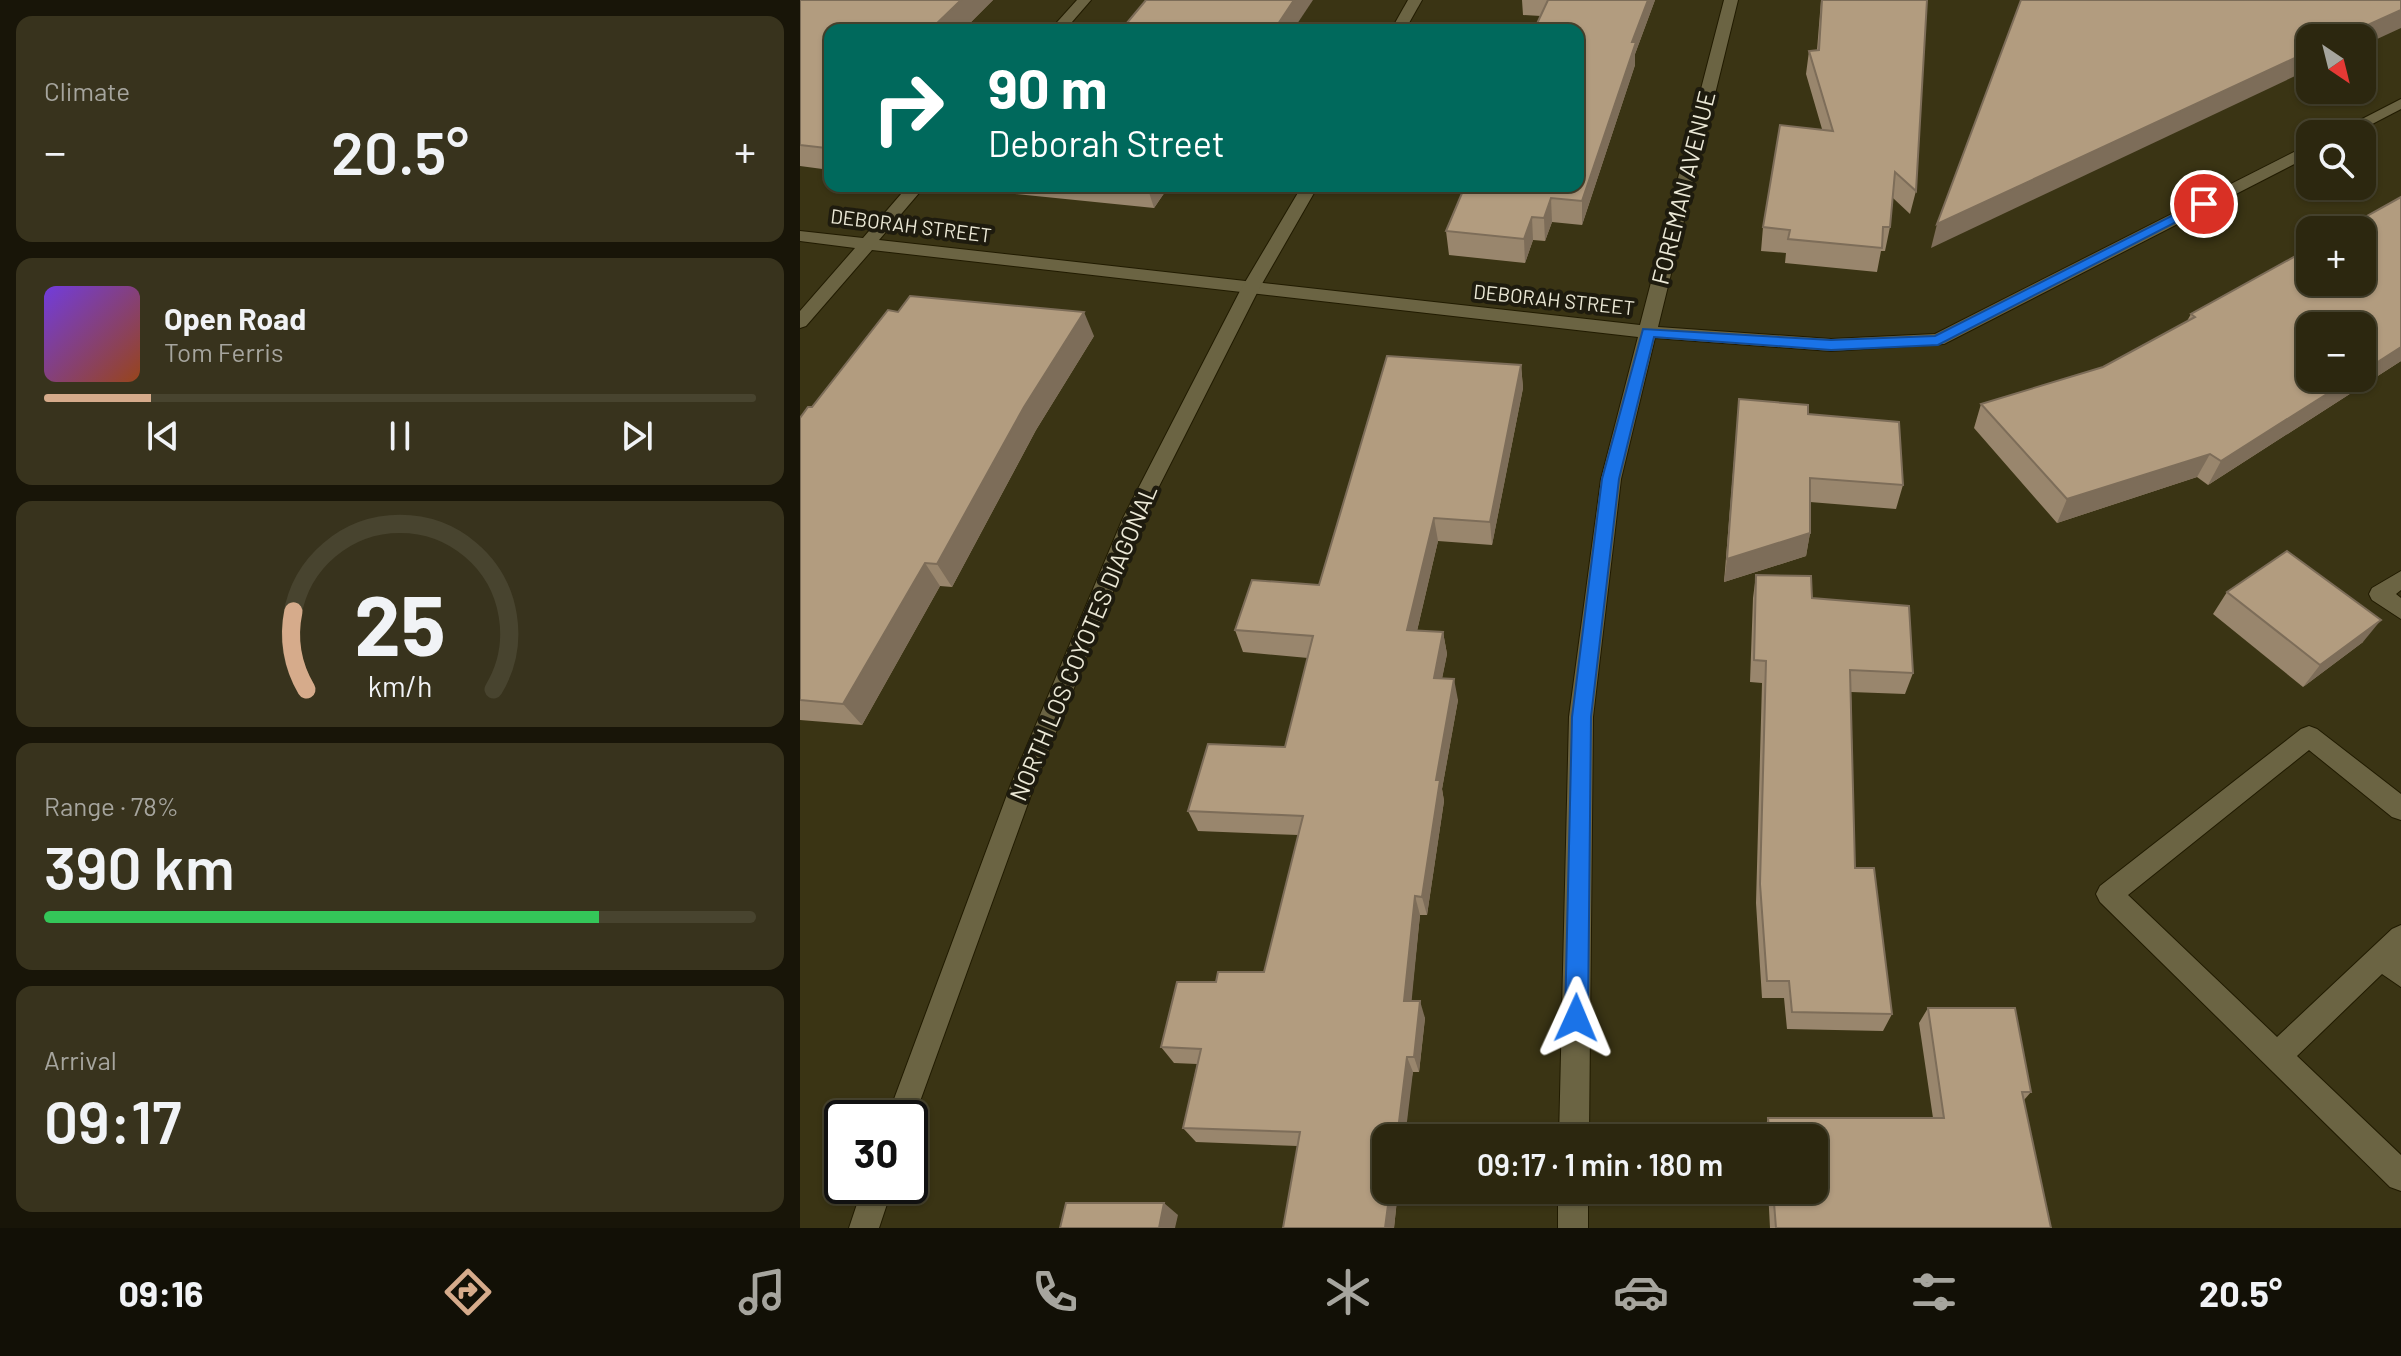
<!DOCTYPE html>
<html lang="en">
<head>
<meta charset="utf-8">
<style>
	:root { --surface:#2c270f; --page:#38331d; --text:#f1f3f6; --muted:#a6a59e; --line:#48442f; --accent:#d6ab8b }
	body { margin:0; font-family:Barlow,sans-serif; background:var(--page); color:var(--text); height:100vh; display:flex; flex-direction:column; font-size:30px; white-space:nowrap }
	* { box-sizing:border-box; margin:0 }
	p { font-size:26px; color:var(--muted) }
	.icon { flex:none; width:44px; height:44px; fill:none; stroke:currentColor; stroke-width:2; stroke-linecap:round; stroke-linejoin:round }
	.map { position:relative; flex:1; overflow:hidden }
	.panel { display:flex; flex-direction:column; gap:16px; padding:16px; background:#181508; width:800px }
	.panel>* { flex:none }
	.top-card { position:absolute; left:24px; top:24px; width:760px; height:168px; border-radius:16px; box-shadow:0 2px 6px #0004,0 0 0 2px var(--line); background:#00695c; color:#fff; overflow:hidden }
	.needle { width:52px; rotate:145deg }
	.controls { position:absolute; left:1496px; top:24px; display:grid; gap:16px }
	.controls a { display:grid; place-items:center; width:80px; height:80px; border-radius:16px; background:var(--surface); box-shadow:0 2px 6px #0004,0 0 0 2px var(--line); font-size:40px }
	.speed { position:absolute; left:24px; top:1100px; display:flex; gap:16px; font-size:40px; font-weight:700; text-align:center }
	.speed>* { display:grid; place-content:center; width:104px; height:104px; border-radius:50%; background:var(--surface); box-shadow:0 2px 6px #0004,0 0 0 2px var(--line); line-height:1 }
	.speed .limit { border:4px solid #111; border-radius:12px; background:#fff; color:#111 }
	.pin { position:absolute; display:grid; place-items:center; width:68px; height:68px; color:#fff; margin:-34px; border:4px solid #fff; border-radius:50%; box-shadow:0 2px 8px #0007 }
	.me { position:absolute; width:88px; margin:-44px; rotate:1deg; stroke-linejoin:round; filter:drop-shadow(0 0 6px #0008) }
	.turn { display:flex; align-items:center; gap:28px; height:168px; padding:0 32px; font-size:36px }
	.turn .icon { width:104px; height:104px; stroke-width:2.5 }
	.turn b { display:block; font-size:56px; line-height:68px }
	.big { font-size:60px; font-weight:600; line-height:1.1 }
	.panel .card { flex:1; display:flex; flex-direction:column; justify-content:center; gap:12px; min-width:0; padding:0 28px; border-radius:16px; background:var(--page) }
	.panel .dial { align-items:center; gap:0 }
	.dial svg { height:208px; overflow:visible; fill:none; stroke:var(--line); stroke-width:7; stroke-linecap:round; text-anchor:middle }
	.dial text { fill:var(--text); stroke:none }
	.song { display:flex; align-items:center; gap:24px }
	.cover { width:96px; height:96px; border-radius:12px; background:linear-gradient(135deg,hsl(260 70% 55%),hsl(20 70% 35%)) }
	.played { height:8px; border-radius:4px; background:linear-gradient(90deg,var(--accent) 15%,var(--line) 15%) }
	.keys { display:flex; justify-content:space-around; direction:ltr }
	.heat { display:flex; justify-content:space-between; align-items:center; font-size:44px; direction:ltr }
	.charge { height:12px; border-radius:6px; background:linear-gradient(90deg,#34c759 78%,var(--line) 0) }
	.trip { position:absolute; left:572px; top:1124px; width:456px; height:80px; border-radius:16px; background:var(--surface); box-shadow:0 2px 6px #0004,0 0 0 2px var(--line); font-weight:600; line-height:80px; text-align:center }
	.tab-bar { display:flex; height:128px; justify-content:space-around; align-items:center; background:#121006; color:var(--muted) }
	.tab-bar .icon { width:56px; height:56px }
	.tab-bar .on { color:var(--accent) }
	.tab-bar b { font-size:36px; color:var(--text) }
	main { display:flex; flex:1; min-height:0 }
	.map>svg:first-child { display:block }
</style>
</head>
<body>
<main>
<section class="panel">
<div class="card"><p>Climate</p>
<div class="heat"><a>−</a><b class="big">20.5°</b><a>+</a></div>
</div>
<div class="card">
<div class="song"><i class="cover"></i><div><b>Open Road</b><p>Tom Ferris</p></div></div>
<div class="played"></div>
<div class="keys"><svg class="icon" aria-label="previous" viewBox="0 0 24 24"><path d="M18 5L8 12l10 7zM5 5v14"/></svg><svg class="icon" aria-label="pause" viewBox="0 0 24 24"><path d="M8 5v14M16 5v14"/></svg><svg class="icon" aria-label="next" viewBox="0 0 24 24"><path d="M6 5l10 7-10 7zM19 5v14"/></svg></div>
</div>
<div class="card dial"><svg viewBox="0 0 100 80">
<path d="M14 69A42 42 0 1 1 86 69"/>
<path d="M14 69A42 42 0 0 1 9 39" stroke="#d6ab8b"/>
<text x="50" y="56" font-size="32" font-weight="700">25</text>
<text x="50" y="72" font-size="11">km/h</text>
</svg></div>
<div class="card"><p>Range · 78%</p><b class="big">390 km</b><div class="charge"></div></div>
<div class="card"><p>Arrival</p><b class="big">09:17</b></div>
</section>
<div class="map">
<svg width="1601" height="1228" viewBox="0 0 1601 1228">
	<rect width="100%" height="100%" fill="#3a3414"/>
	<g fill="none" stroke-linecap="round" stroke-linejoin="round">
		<!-- service casing -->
		<g stroke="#211b00" stroke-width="2">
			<g id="service">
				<path d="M1601,571V590L1596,594L1601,598V619L1572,600L1569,594L1572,588Z"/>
				<path d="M1509,726L1517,729L1601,794V820L1592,817L1509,750L1328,895L1477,1037L1592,929L1601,925V987L1582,974L1497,1056L1601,1155V1191L1590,1187L1300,902L1296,894L1300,886L1501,729Z"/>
			</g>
		</g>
		<!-- minor casing -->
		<g stroke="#211b00" stroke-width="2">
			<g id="minor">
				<path d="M277,0H291L265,30H250Z"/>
				<path d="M924,0H938L858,327L1031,339L1135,334L1504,147L1510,145V156L1144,344L1031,351L855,338L821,479L793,717L789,1138H759L769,717L801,479L838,337L72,250L6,326L0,328V311L55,248L0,241V231L63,238L108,186H125L79,240L840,325Z"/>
				<path d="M1601,99V109L1553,134H1533Z"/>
				<rect x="758" y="1190" width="30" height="38"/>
			</g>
		</g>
		<!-- secondary casing -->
		<g stroke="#211b00" stroke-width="2">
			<g id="secondary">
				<path d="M608,0H622L605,30H591Z"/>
				<path d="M502,186H518L459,289L343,518L235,784L110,1129V1118H87L211,784L323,518L441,289Z"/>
				<path d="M63,1186H93L79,1228H49Z"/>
			</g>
		</g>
		<!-- service -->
		<use href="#service" fill="#6b6443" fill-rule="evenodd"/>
		<!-- minor -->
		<use href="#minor" fill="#6b6443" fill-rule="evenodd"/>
		<!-- secondary -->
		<use href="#secondary" fill="#6b6443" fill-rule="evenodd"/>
	</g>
	<!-- wall -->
	<g fill="#99866d">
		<path d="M0,0H193L163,30H30V170L0,166Z"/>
		<path d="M722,0H855L835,54V65L782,225L752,222L745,241L733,240L725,263L649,255L646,231L741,16L723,15Z"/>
		<path d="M1021,0L1116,191L1110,214L1093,198L1090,227L1085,251H1081L1077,272L985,263L986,253L961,251L963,227L1022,129L1006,74L1009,51L1017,50Z"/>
		<path d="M211,186H369L354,208L215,194Z"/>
		<path d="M1601,197V361L1408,485L1397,477L1257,523L1174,428L1181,404L1303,367L1387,321L1391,314Z"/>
		<path d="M294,336L236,430L152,587L140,586L62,725L0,720V418L12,407Z"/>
		<path d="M721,365L723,388L692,545L638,541L617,631L643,632L647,654L642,678L658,700L642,789L644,801L627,915H620L611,1001L625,1018L619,1072H613L586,1190H598L594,1228L497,1146L396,1142L383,1128L397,1064L374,1063L361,1047L416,982L464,972L498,835L398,831L388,811L485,747L508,658L443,652L435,630L519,585Z"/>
		<path d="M939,399L1008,414L1103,485L1096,509L1010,502V533L1006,556L924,582Z"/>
		<path d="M956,575L1012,598L1113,673L1105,694L1051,692L1055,868L1092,1014L1083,1031L987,1029L984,998H962L956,903L962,683L950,682L953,598Z"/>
		<path d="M1427,592L1563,642L1503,687L1413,614Z"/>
		<path d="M1128,1008L1231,1092L1224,1100L1251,1228H970L968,1190H1014V1138H964V1131L968,1118H1133L1119,1023Z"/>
	</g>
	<!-- shaded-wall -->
	<g fill="#7d6d59">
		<path d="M161,0H193L163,30H130Z"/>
		<path d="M494,0H513L493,30H474Z"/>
		<path d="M848,0H855L835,54V65L782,225V201L832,42Z"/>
		<path d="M1601,10V28L1562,46V38H1539Z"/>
		<path d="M1510,51V69L1131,248L1137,224Z"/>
		<path d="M347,186H369L354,208Z"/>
		<path d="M751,198L752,222L745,241L744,218Z"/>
		<path d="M732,217L733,240L725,263L724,239Z"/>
		<path d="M284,312L294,336L236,430L152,587L137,564L224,407Z"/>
		<path d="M1601,347V361L1408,485L1421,461L1552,378H1562V372Z"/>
		<path d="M721,365L723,388L692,545L690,522Z"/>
		<path d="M1410,454L1397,477L1257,523L1267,499Z"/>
		<path d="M634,518L638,541L612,652L607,630Z"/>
		<path d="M1010,533L1006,556L924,582L927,559Z"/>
		<path d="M125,563L140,586L62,725L43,704Z"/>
		<path d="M1581,620L1563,642L1503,687L1520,665Z"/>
		<path d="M643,632L647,654L638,699L634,678Z"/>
		<path d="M654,679L658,700L642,789L644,801L627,915L622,897L636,780Z"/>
		<path d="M615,896L620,915L610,1017L604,1001Z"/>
		<path d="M620,1001L625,1018L619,1072L614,1057Z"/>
		<path d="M607,1057L613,1072L605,1138H597Z"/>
		<path d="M590,1190H598L594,1228H585Z"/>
		<path d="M364,1203L378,1215L375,1228H359Z"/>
	</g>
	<!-- building -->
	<g fill="#b29c7f" stroke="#7d6d59" stroke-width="2">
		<path d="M0,0H161L130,30H30V144L26,148L0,145Z"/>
		<path d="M346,0H494L474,30H321Z"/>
		<path d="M748,0H848L832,42H836L782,201L751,198L744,218L732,217L724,239L646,231L665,186H778V30H734Z"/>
		<path d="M1022,0H1127L1116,191L1095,172L1090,227H1083L1082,248L988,239L990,230L963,227L980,125L1033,131L1009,51L1019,50Z"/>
		<path d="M1221,0H1601V10L1539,38H1510V51L1137,224Z"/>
		<path d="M1601,197V347L1562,372V326H1510V378H1552L1421,461L1410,454L1267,499L1181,404L1303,367L1395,317L1391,314L1510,248V282H1562V230H1542Z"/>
		<path d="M110,296L284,312L224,407L137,564L125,563L43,704L0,700V418L8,407H12L88,310L98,312Z"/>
		<path d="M587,356L721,365L690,522L634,518L607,630L643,632L634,678L654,679L636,780H640L622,897L615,896L604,1001H620L614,1057H607L597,1138H586V1190H590L585,1228H483L500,1132L383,1128L401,1049L361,1047L377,982H416L418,972H464L503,816L388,811L408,744L485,747L513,636L435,630L452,580L519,585Z"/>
		<path d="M939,399L1008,405V414L1099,422L1103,485L1010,478V533L927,559Z"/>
		<path d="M1487,551L1581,620L1520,665L1427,592Z"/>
		<path d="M956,575L1011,576L1012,598L1109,606L1113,673L1050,670L1055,868H1074L1092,1014L992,1012L989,981H967L960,884L966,661L954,660Z"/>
		<path d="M1128,1008H1215L1231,1092H1222L1251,1228H976L973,1190H1014V1138H970L968,1118H1144Z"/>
		<path d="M266,1203H364L359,1228H260Z"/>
	</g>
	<!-- route -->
	<path fill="#1a73e8" stroke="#114b97" stroke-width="2" d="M1399,202L1411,204L1138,345L1031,350L854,337L819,479L791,717L788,1018L784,1026L776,1029L768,1026L765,1018L772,717L802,479L843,329L1031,340L1135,336Z"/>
	<g text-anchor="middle" stroke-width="8" stroke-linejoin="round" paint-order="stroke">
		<!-- far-street labels -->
		<g font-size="20" fill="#ece9d7" stroke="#1e1b0e">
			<text transform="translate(111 226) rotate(7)" y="7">DEBORAH STREET</text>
			<text transform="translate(754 300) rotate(6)" y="7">DEBORAH STREET</text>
		</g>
		<!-- street labels -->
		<g font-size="24" fill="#ece9d7" stroke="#1e1b0e">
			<text transform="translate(884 188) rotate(-76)" y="8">FOREMAN AVENUE</text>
			<text transform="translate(284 643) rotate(-67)" y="8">NORTH LOS COYOTES DIAGONAL</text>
		</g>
	</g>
</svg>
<div class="controls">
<a><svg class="needle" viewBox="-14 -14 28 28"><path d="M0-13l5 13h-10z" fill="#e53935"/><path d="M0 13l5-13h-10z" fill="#a6a59e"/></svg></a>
<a><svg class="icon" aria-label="search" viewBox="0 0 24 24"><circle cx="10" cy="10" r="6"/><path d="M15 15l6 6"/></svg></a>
<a>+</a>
<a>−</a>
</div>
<div class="speed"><div class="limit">30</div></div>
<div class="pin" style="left:1404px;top:204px;background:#d93025"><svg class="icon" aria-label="arrive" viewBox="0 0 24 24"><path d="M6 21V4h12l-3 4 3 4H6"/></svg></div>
<svg class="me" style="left:776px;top:1018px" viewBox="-20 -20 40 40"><path d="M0-17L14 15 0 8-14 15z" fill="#1a73e8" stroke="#fff" stroke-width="4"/></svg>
<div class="trip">09:17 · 1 min · 180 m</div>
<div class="top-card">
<div class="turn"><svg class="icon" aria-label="right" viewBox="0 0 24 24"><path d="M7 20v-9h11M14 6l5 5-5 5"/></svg><div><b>90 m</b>Deborah Street</div></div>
</div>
</div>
</main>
<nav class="tab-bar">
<b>09:16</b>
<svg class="icon on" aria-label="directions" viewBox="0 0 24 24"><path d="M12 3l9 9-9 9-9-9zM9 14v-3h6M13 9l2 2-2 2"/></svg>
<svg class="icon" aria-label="music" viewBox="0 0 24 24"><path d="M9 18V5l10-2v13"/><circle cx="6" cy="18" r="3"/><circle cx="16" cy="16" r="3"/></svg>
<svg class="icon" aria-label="phone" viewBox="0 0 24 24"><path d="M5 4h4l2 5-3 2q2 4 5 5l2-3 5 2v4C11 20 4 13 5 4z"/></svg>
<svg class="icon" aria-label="climate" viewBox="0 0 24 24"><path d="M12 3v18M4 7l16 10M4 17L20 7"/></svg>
<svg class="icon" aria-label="car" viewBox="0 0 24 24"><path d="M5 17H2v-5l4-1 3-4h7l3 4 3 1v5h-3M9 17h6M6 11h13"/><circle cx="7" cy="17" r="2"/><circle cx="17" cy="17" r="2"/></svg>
<svg class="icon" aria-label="filters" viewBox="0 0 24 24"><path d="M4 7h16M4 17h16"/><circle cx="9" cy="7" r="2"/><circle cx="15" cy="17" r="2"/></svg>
<b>20.5°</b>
</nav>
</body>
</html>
